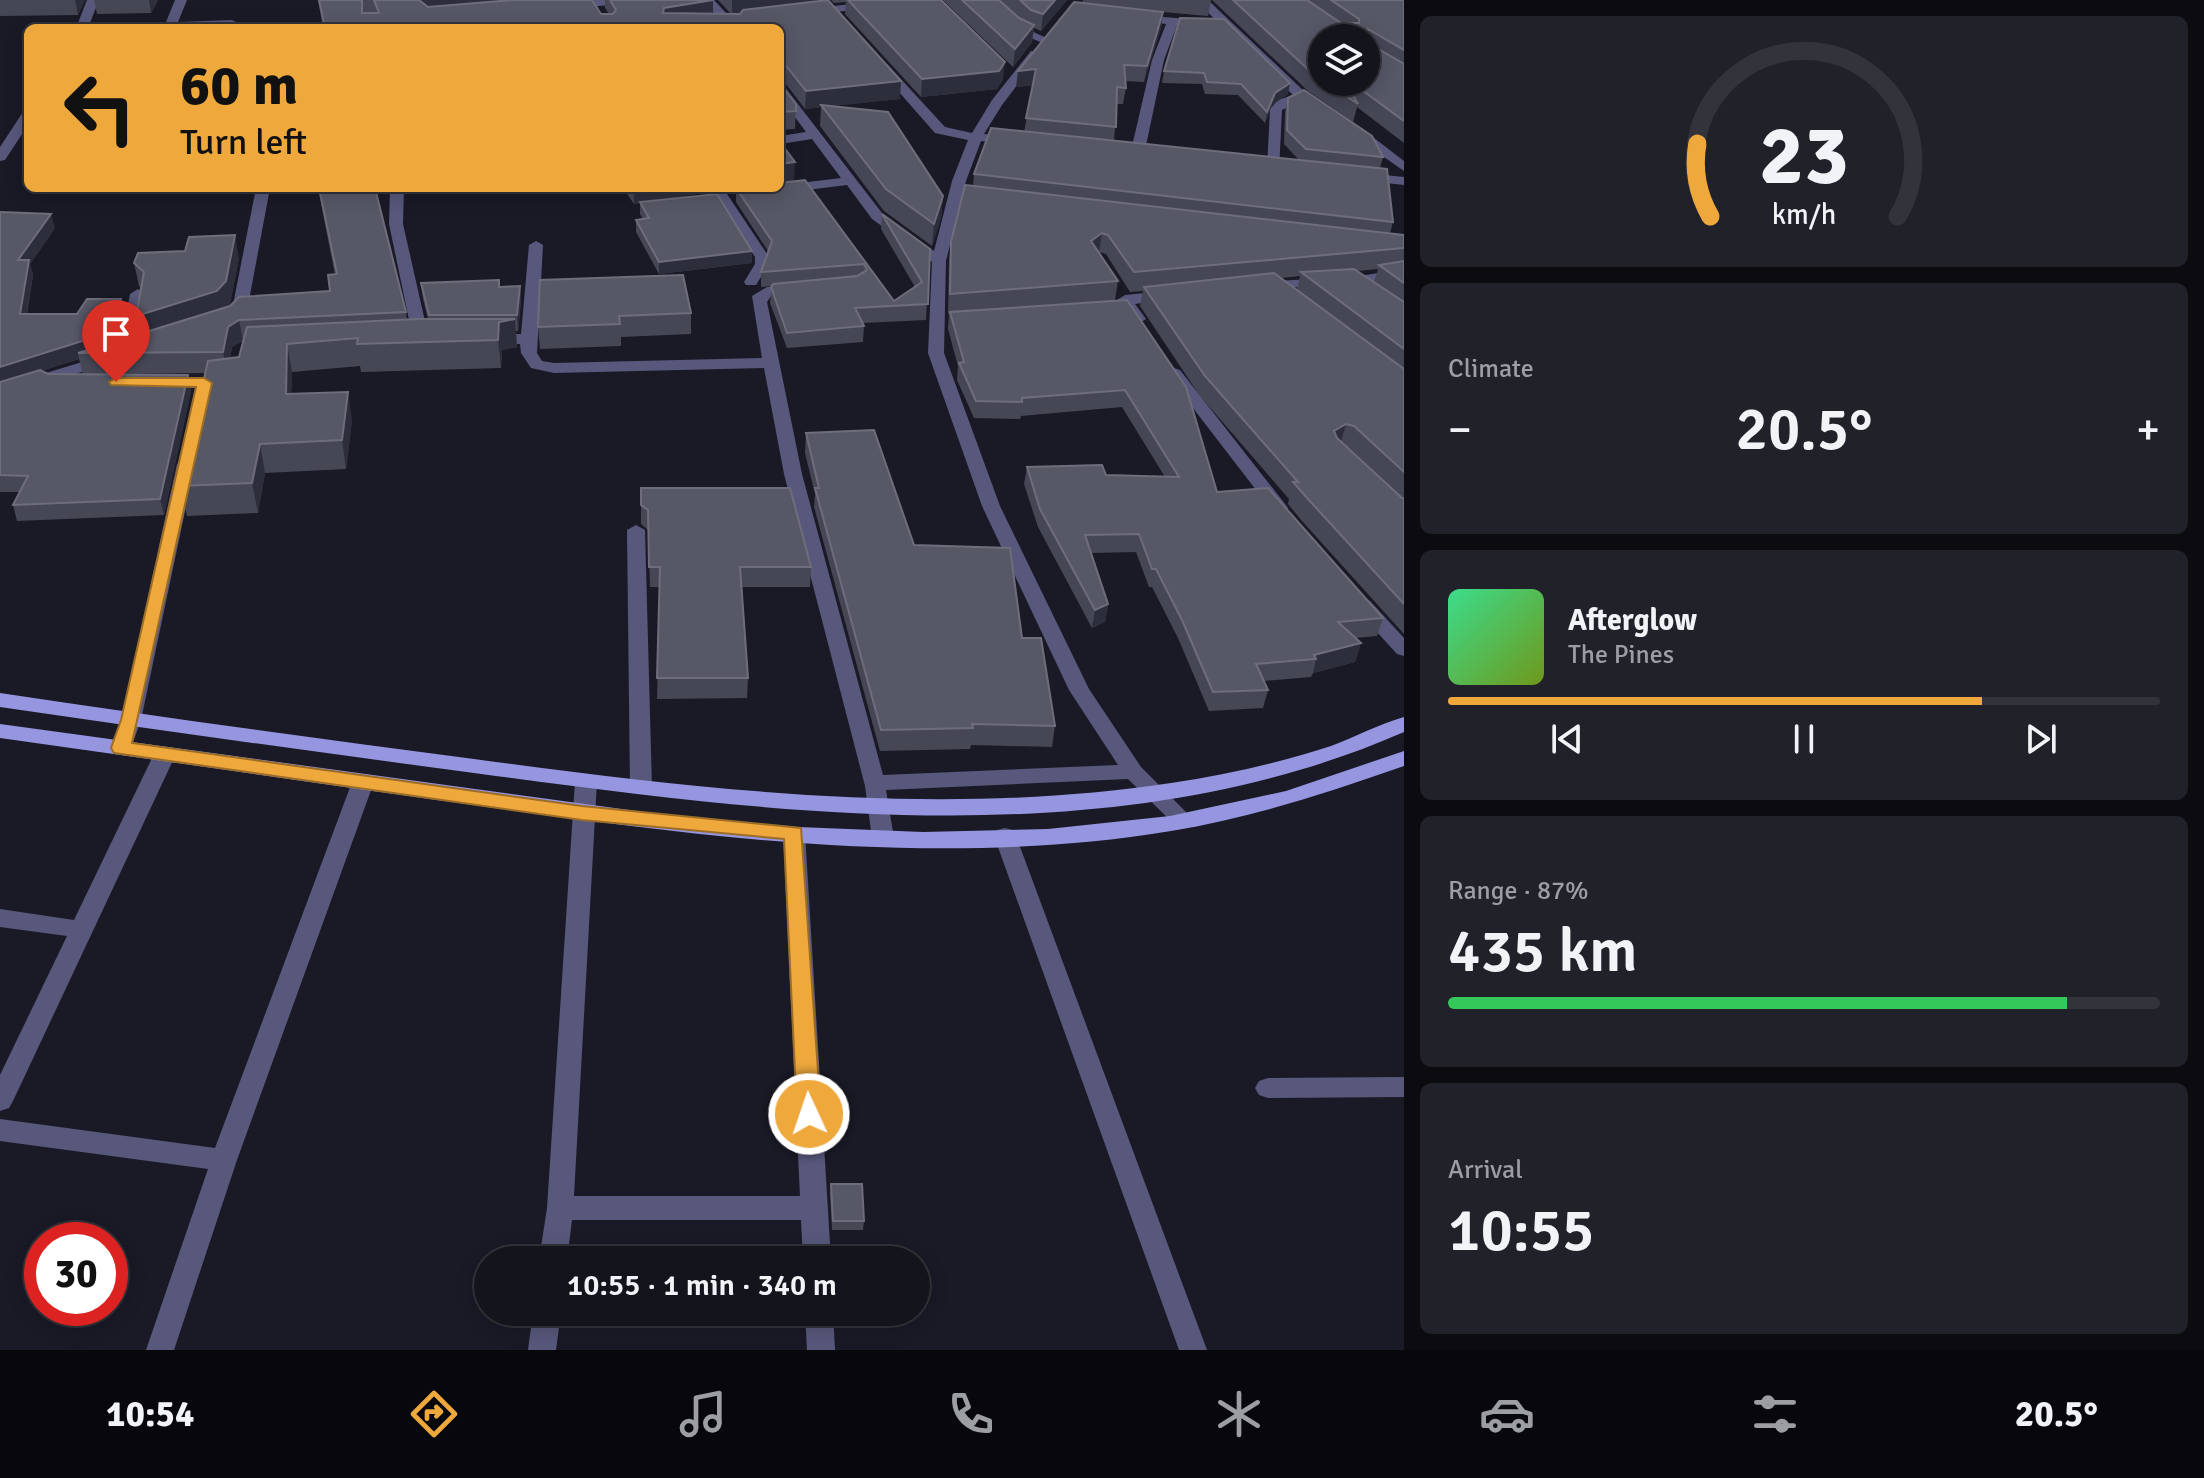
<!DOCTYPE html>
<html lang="en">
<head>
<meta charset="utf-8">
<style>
	:root { --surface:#14141d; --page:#21212a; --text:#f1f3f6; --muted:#9d9ea4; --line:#33333b; --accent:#eea83c }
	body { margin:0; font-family:Signika,sans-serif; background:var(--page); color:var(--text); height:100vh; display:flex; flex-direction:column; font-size:30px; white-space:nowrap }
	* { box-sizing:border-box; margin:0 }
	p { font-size:26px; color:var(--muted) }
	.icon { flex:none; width:44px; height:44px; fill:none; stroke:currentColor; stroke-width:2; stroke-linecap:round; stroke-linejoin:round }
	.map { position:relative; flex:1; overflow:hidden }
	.sheet { display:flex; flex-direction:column; gap:16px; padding:16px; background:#0b0b10; width:800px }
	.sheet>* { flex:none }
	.top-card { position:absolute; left:24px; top:24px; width:760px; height:168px; border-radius:12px; box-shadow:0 4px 20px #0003,0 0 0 2px var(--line); background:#eea83c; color:#111; overflow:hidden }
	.buttons { position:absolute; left:1308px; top:24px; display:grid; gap:16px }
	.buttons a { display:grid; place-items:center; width:72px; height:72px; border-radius:50%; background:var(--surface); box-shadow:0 4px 20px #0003,0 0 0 2px var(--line); font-size:40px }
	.speed { position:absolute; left:24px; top:1222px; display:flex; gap:16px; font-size:40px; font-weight:700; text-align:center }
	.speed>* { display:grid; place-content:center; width:104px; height:104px; border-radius:50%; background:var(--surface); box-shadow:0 4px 20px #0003,0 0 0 2px var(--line); line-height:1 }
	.speed .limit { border:12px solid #d22; background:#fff; color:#111 }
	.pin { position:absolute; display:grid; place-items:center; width:68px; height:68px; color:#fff; margin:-82px -34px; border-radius:50% 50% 50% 0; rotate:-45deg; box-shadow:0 0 8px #0007 }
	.pin .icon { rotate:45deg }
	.me { position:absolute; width:88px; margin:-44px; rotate:357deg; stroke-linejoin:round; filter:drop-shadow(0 0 6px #0008) }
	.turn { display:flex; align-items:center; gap:28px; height:168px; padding:0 24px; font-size:36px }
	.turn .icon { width:104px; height:104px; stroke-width:2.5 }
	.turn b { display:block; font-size:56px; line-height:68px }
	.big { font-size:60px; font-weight:600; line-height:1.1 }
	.sheet .widget { flex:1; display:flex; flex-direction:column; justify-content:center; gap:12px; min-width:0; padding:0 28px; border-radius:12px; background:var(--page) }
	.sheet .dial { align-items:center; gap:0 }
	.dial svg { height:208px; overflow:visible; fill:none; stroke:var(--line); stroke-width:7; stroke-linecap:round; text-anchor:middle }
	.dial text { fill:var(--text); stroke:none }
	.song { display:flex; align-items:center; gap:24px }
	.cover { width:96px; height:96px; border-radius:12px; background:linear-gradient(135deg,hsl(150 70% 55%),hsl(80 70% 35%)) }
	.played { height:8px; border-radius:4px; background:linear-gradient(90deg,var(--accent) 75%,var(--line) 75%) }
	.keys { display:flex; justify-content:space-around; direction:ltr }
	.heat { display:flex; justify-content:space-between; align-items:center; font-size:44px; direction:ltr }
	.charge { height:12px; border-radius:6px; background:linear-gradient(90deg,#34c759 87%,var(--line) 0) }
	.trip { position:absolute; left:474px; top:1246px; width:456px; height:80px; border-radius:40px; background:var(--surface); box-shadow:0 4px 20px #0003,0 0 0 2px var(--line); font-weight:600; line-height:80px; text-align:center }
	.dock { display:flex; height:128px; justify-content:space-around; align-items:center; background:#08080c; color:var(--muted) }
	.dock .icon { width:56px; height:56px }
	.dock .current { color:var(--accent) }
	.dock b { font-size:36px; color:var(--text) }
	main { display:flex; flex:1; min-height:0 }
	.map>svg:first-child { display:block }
</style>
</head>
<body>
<main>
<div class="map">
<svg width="1404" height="1350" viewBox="0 0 1404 1350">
	<rect width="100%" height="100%" fill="#1a1a27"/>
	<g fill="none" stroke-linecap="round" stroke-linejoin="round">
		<!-- minor -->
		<g fill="#58587c" fill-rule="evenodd">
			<path d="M87,0H99L88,28H76Z"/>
			<path d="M175,0H187L178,22L232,20L238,23C222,33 136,28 112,28L118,25L166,22Z"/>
			<path d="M595,0H637L631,3L567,9L561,6Z"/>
			<path d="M702,0H714L740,28H728Z"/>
			<path d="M883,0H918L912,3L810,15L804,12L810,9Z"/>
			<path d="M983,0H996L1027,29L1051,40L1045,44L1019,33Z"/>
			<path d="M1195,0H1208L1306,93L1326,106L1320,110L1301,101L1282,110L1279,171L1267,168L1270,109L1278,100L1293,95Z"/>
			<path d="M1136,15L1203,20L1209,23L1203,26L1177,25L1164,60L1144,155L1137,159L1130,155L1152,60L1166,24L1132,20L1130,18Z"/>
			<path d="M1031,51L1041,54L1002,105L984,134L1014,137L1021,141L1014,145L981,141L966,181L946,261L944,353L1000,506L1089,689L1141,767L1193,819L1190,824H1174L1128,779L886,790L894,838L891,844H875L872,838L865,786L784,474L764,368L554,373L531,368L521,353L520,344H491L483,339L491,334H521L529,245L536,241L543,245L537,353L542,361L554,363L762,358L752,296L767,287L803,286V292L771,296L767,302L802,474L883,775L1118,765L1069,690L982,506L928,353L932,262L872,219L847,185L783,193L776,189L783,185L841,178L812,139L780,144V136L806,132L780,97V85L784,86L882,213L934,251L952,181L968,140L935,133L877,67L887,64L945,127L972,133L992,100Z"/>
			<path d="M28,111V125L5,160L0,161V147L23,112Z"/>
			<path d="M1351,128H1361L1404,161V171L1351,134Z"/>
			<path d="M1364,173L1404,177V185L1359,180L1357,177Z"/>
			<path d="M256,188H270L248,306L235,321L230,323L222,318L233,305Z"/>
			<path d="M390,188H404L403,224L429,339L421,344L413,339L389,224Z"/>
			<path d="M722,193L727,194L769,257V264L756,285H746L744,282L755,264V257L718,202L693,205L686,201L693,197Z"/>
			<path d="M1404,269V277L1366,283L1404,311V323L1346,281L1353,277Z"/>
			<path d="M1325,278L1332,282L1330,285L1261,290L1254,286L1261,282Z"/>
			<path d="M138,289L146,294L135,354L127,359L119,354L130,294Z"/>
			<path d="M1166,291L1174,296L1171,299L1135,304L1146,319L1138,324L1133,322L1117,300L1125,295Z"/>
			<path d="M105,355L113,360L111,363L0,397V387Z"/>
			<path d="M1174,368L1180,370L1285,504L1288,508L1285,512H1273L1166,373Z"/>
			<path d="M164,377L204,378L212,383L204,388L158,385L156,382Z"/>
			<path d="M186,459L195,464L141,720L131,748L121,755L111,748L121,720L177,464Z"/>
			<path d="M636,525L645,530L652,788L649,793H633L630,788L627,530Z"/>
			<path d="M1363,599L1370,601L1404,638V656L1397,654L1356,609L1353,605L1356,601Z"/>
			<path d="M165,747L176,754L13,1101L9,1108L0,1111V1075L67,936L0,927V909L74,920L154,754Z"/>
			<path d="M586,774L594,776L597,781L574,1196H800L783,833L786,827H802L805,833L831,1260H803L801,1220H572L567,1260H539L547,1208L575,781L578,776Z"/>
			<path d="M363,775L371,777L374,782L237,1160L174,1350H146L208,1169L0,1141V1119L215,1148L352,782L355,777Z"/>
			<path d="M1005,828L1013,830L1016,836L1207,1350H1179L994,836L997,830Z"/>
			<path d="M1404,1077V1097L1268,1098L1259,1095L1255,1088L1259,1081L1268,1078Z"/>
			<path d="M533,1312H561L556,1350H528Z"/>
			<path d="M805,1312H833L835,1350H807Z"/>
		</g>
		<!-- primary -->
		<g fill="#9695e0" fill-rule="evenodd">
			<path d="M0,693C158,717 316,738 474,759C706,790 938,818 1171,783C1225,775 1279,763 1331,746C1355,737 1379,724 1404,717V732C1114,859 777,814 474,773C316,752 158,730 0,707Z"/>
			<path d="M0,724L673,816L798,827L923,832L1048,829L1170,816L1286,791L1404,751V766C1327,793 1251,818 1171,831C948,868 716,839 495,808C330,785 165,761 0,738Z"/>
		</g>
	</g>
	<!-- wall -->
	<g fill="#464755" fill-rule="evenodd">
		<path d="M0,0H85L78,15L0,16Z"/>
		<path d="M94,0H158L151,13L97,14Z"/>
		<path d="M318,0H592L601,14H609L605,8V0H713V14H731L718,0H816L900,99L829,106L943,196L941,218L932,246L884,211L820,126L821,107L805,109L786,84L780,83V28H323Z"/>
		<path d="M831,0H941L1003,79L997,89L921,97L845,14L846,2L834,3Z"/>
		<path d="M943,0H998L1021,19L1000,0H1067L1041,31L1034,28L1032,42L1013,67Z"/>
		<path d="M1083,0H1211L1208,16L1163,12L1161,28L1144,82L1125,81L1126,88L1123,104H1117L1114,141L1299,160L1284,144L1285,112L1288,98L1383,157L1380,168L1393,222L1390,233L1404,235V634L1302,521L1288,504L1289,499L1200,396L1140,306L1143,291L1130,292L1106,254L1099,252L1118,281L1115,300L1217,492L1383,618L1377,636L1355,638L1361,643L1355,662L1313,673L1311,677L1264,681L1268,690L1263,708L1209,711L1178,638L1152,587H1149L1136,552L1091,553L1108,604L1105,622L1092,628L1038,527L1024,484L1027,467L1106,475L1165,477L1122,407L1021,416L1020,419L974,418L957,380L958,366L948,329L949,314H948L949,261L951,242L973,186L974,174L1024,132L1033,85L1016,87L1082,3ZM1378,269L1374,282L1357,271ZM1300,276L1297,290L1281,278ZM1347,447H1348L1403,498Z"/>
		<path d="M1212,0H1404V143L1357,107L1353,122L1308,91ZM1322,38L1366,82H1322Z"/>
		<path d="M1180,18L1288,94L1272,105L1265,123L1238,95L1205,94L1202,84L1162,83L1164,71Z"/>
		<path d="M780,84L796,104L795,129L780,130Z"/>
		<path d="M805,180L894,301L915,287L881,229L882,214L930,249L926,320L863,323L864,326L863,342L787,348L770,303L772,286L761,287V272L768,251L736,202V188Z"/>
		<path d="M318,188L406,312L407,320L428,319L423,299L421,283L499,287L520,286L521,302L518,331H516L517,347L502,350L501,368L361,372L360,366L292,372L291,394L352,420L346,469L265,473L258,513L187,516L180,486L205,373L83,374L79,359L41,371L48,374L188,375L191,391L164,515L17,521L13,505L20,492H0V212L55,228L30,264L33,275L27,314L125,315L119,340L140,334L141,288L139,286L134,263L239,258L230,304L228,306L330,291L335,275ZM244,340L239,357L230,358L232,347Z"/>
		<path d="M623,188H708V192L653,201L752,263L659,274L636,232V220L643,219L640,214V203L634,204Z"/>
		<path d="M540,280L691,313V334L621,337V346L540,349L538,327Z"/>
		<path d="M806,433L914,545L1022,638L1055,726L1052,747L971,745L970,749L880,751L814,507L815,494L805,453Z"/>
		<path d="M641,505L811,567L810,587H742L748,678L747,698L657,699L660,587H650L648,530L641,524Z"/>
		<path d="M831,1184L864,1221L863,1230H832L830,1193Z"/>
	</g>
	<!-- shaded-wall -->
	<g fill="#2d2e3c">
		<path d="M75,0H85L78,15Z"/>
		<path d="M149,0H158L151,13Z"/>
		<path d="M419,0H554L420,17Z"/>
		<path d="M713,0V17L663,13L664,8Z"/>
		<path d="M732,0H816V5L732,15Z"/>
		<path d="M1055,0H1067L1041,31L1043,14Z"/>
		<path d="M1163,12L1161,28L1144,82L1147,66Z"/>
		<path d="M1034,25L1032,42L1013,67L1015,49Z"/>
		<path d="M1005,62L1003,79L997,89L921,97L922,79Z"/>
		<path d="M1036,69L1034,85L1016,87L1018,71Z"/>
		<path d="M901,81L900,99L805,109L806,91Z"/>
		<path d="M1290,83L1288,94L1272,105L1265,123L1267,112L1275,93Z"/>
		<path d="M795,162L794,181L780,182V164Z"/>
		<path d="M634,188H708V192L634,204Z"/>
		<path d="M943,196L941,218L932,246L934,224Z"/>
		<path d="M51,214L55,228L30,264L33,275L24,329L20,314L18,260Z"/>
		<path d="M1102,233L1099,252L1091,241Z"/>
		<path d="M235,235L239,258L230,304L221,314L141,340L136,316Z"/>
		<path d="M752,251V263L659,274V262Z"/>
		<path d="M520,286L521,302L518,331L517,315Z"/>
		<path d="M121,299L125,315L117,347L78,353L79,359L0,384V367Z"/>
		<path d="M515,319L517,347L502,350L501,368L498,340L499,322Z"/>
		<path d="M239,320L243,340L232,347L227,373L223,352L228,327Z"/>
		<path d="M287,344L292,372L290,423L286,394Z"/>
		<path d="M188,375L191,391L164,515L160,499Z"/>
		<path d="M348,392L352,420L346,469L342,440Z"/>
		<path d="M1346,424L1340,445L1334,431Z"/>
		<path d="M260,444L265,473L258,513L252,483Z"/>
		<path d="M1108,604L1105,622L1092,628L1095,610Z"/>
		<path d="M1361,643L1355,662L1313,673L1316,659L1314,655Z"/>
	</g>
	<!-- building -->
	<g fill="#575866" stroke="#6d6d7b" stroke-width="2">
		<path d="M319,0H362V13H379L374,0H419L428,7L512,0H592L601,14H613L616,10L610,0H713L664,8L663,13L740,14L743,10L828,0L901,81L806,91L787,67L780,65V28H325Z"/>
		<path d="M848,0H941L1005,62L999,71L922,79Z"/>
		<path d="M962,0H999L1019,18L1034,25L1015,49Z"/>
		<path d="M1020,0H1055L1043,14L1031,10Z"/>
		<path d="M1233,0H1307L1341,23H1359V19L1331,0H1404V50L1368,29V43L1404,64V121L1351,82H1366V38H1322V80L1312,73Z"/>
		<path d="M1074,2L1163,12L1147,66L1124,65L1126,88L1117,87L1116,127L1026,118L1036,69L1018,71Z"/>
		<path d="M1180,18L1224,19L1290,83L1275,93L1267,112L1241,84L1207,82L1204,73L1164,71Z"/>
		<path d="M1325,82H1346L1358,104Z"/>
		<path d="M780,84L796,104V111L780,112Z"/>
		<path d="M1304,90L1372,136L1383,157L1306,149L1287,130L1288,98Z"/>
		<path d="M821,105L888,112L943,196L934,224L886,189Z"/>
		<path d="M991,128L1387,169L1393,222L974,174Z"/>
		<path d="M780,142L795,162L780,164Z"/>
		<path d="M805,180L894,301L922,282L882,214L930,249L928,304L855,308L864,326L787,333L771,287L773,284L857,276L867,270L864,264L761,272L772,241L736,188H780V183Z"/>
		<path d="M965,185L1404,235V248L1134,272L1108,235L1102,233L1091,241L1118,281L950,294L951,242Z"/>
		<path d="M319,188H375L406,312L239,320L228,327L223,352L78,353L230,306L239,297L330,291L328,275L337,274Z"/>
		<path d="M717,194L752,251L659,262L636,220L649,218L640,202Z"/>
		<path d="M0,212L51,214L18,260H29L20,314H77L87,299H121L114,331L0,367Z"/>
		<path d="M235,235L226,281L217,291L136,316L144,272L134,263L138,253L185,251L189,237Z"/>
		<path d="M1404,261V283L1379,265Z"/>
		<path d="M1354,269L1404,302V349L1301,272Z"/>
		<path d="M1274,273L1404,369V472L1354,426L1346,424L1334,431L1337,438L1402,498H1404V604L1308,499L1293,482H1298L1205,376L1144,287Z"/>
		<path d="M683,275L691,313L619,316L620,324L538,327L540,280Z"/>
		<path d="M499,280V287L520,286L517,315H429L421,283Z"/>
		<path d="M1127,300L1186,387L1217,492L1268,488L1383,618L1338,622L1361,643L1314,655L1316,659L1256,664L1268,690L1213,692L1182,620L1156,569H1152L1139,534L1085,535L1108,604L1095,610L1040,509L1027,467L1102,465L1106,475L1179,477L1125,390L1022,398V402L976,401L959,363L964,362L950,312Z"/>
		<path d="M418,319H515L499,322L498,340L357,344L358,338L287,344L286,394L348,392L342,440L260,444L252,483L180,486L208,361L239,357L247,327Z"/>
		<path d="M40,370L48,374L188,375L160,499L13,505L28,476L0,475V382Z"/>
		<path d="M874,430L914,545L1010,548L1022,638H1041L1055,726L972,724L973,728L881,730L815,488H819L806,433Z"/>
		<path d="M641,488H790L811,567H740L748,678H657L660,567H649L648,510L641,505Z"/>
		<path d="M831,1184H862L864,1221H833Z"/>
	</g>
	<!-- route -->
	<path fill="#eea83c" stroke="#9b6d27" stroke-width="2" d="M116,378H204L212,383L132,743L582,806L801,828L821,1114L817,1121L809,1124L801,1121L797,1114L784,839L582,820L114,753L111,748L121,720L196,387L111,385L109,382Z"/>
</svg>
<div class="buttons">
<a><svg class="icon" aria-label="layers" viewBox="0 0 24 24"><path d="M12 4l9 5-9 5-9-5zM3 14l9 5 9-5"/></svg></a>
</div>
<div class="speed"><div class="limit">30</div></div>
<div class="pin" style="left:116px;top:382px;background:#d93025"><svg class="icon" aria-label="arrive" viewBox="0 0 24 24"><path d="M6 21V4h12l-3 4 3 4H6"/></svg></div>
<svg class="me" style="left:809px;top:1114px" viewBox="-20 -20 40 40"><circle r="17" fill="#eea83c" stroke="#fff" stroke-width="3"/><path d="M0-11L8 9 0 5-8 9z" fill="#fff"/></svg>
<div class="trip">10:55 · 1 min · 340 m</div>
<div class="top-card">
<div class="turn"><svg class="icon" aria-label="left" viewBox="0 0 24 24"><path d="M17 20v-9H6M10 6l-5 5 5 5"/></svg><div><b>60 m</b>Turn left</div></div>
</div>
</div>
<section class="sheet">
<div class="widget dial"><svg viewBox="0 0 100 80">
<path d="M14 69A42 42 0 1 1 86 69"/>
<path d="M14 69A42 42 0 0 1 9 41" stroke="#eea83c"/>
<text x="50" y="56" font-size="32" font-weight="700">23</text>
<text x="50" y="72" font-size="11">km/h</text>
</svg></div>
<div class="widget"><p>Climate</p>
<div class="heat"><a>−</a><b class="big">20.5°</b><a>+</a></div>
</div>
<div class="widget">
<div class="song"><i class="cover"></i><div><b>Afterglow</b><p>The Pines</p></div></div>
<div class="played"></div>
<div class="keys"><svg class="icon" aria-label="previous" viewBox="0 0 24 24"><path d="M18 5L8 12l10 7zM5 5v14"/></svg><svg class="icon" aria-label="pause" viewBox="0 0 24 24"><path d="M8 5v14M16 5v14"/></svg><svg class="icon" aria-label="next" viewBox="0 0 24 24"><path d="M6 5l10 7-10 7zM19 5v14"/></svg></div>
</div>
<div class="widget"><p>Range · 87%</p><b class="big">435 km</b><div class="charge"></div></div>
<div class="widget"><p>Arrival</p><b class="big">10:55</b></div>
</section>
</main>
<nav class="dock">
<b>10:54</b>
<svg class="icon current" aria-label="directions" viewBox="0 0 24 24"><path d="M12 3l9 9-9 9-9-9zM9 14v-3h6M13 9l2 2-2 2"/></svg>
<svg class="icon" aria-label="music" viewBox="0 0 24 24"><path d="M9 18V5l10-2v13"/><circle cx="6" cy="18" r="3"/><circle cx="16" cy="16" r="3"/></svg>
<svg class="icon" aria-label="phone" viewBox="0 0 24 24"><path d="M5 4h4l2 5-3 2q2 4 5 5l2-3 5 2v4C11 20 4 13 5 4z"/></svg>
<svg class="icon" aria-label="climate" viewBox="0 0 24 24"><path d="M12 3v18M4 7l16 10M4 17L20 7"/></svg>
<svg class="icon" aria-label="car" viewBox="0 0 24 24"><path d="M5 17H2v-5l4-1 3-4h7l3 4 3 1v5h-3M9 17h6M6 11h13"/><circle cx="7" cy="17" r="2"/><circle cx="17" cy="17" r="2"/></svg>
<svg class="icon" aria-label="filters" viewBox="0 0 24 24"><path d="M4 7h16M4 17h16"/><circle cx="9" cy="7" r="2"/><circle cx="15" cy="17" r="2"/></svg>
<b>20.5°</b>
</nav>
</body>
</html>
